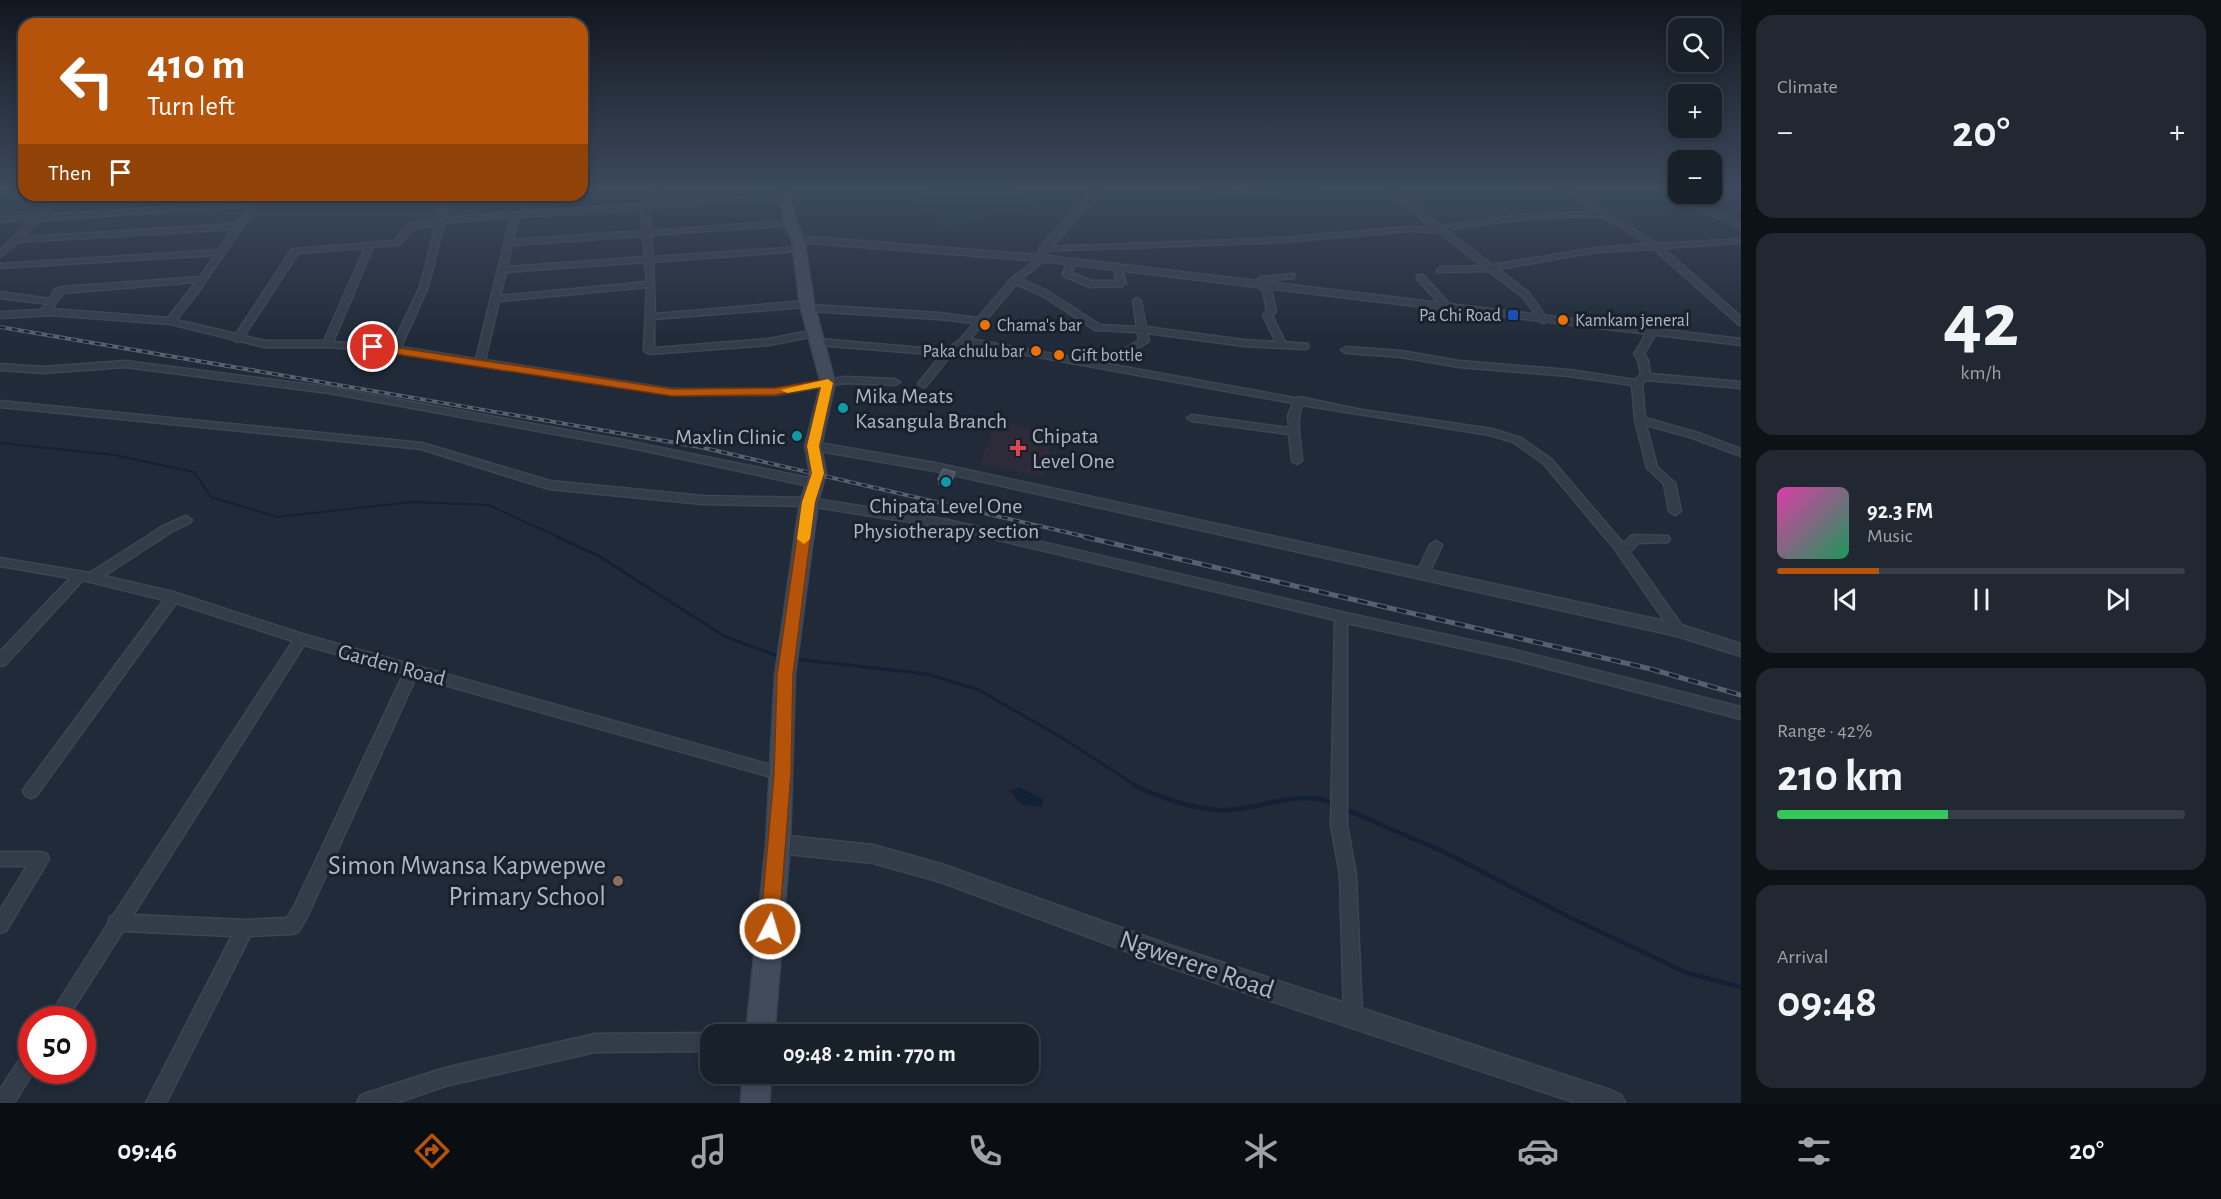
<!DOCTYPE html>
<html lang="en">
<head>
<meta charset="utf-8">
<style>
	:root { --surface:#18202a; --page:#212832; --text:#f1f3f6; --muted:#9fa3a8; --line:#363e47; --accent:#b45309 }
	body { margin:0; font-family:"Alegreya Sans",sans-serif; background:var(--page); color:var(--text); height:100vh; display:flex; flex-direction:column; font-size:22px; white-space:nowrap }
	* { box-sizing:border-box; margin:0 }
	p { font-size:20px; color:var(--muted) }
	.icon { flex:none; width:33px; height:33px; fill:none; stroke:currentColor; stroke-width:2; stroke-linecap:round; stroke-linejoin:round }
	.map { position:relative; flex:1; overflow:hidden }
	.side { display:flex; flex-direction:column; gap:15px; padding:15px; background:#0d1217; width:480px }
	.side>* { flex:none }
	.top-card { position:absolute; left:18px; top:18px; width:570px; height:183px; border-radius:18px; box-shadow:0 3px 9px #0003,0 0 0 2px var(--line); background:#b45309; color:#fff; overflow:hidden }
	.fabs { position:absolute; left:1668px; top:18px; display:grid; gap:12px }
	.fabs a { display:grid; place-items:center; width:54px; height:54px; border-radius:12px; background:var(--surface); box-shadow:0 3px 9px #0003,0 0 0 2px var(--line); font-size:30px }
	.speed { position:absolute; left:18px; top:1006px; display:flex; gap:12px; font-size:30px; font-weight:700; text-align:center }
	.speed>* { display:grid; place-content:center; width:78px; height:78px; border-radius:50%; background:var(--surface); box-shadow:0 3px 9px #0003,0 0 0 2px var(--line); line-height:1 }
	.speed .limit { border:9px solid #d22; background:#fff; color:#111 }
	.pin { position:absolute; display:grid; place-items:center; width:51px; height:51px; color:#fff; margin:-26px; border:3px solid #fff; border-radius:50%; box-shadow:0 2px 6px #0007 }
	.me { position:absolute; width:66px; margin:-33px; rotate:5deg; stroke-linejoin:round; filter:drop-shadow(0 0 4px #0008) }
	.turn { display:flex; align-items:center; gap:21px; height:126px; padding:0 30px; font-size:27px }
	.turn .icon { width:78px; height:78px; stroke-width:2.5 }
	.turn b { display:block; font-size:42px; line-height:51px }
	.then { display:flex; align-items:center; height:57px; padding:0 30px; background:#0003; gap:12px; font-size:22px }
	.big { font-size:45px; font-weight:700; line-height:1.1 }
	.side .card { flex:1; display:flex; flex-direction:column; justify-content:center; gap:9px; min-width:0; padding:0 21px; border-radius:18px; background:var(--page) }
	.side .dial { align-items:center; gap:0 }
	.dial b { font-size:78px; line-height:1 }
	.song { display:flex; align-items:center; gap:18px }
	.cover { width:72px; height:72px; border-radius:9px; background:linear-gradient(135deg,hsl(320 70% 55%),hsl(150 70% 35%)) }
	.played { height:6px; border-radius:3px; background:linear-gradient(90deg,var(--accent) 25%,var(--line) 25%) }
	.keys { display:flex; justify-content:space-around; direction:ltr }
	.heat { display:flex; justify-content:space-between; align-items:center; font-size:33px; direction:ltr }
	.charge { height:9px; border-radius:4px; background:linear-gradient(90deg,#34c759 42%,var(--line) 0) }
	.trip { position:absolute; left:700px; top:1024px; width:339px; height:60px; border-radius:18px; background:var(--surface); box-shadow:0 3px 9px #0003,0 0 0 2px var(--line); font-weight:700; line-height:60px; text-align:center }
	.menu { display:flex; height:96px; justify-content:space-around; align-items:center; background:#0a0d11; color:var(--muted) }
	.menu .icon { width:42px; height:42px }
	.menu .on { color:var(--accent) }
	.menu b { font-size:27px; color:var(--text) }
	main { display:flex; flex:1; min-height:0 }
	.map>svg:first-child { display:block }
</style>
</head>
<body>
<main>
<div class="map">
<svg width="1741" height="1103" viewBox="0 0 1741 1103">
	<rect width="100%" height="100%" fill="#202a38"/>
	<!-- medical -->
	<path fill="#2d2b3a" d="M996,421L1053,432L1044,477L980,464Z"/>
	<!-- green -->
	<path fill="#223639" d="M942,189H1016L1040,206L944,227L907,196Z"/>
	<!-- water -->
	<path fill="#132136" d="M1019,787L1043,799L1042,807L1022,805L1010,791Z"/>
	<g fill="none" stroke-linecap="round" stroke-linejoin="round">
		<!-- stream-far2 -->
		<path stroke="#132136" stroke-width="2" d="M0,443L114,455L194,472L211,497L277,517L412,502L488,505L561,538"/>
		<!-- stream-far1 -->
		<g stroke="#132136" stroke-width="3">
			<path d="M557,537L597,555L724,636L780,657"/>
			<path d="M795,659L927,674L979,690L1064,739L1138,787"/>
		</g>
		<!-- stream -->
		<g stroke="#132136" stroke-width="4.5">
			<path d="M1135,786C1162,798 1189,808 1219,810C1258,812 1297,787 1334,804"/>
			<path d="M1345,809L1446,853L1567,916L1687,973L1741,987"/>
		</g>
		<!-- minor casing -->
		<g stroke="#3d4552" stroke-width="3">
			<g id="minor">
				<path d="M657,189H664L663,203L786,195L790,197L786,199L649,208L651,231L790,221L794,223L790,225L651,235L653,257L798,247L802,249L798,251L653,262L655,314L807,301L810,302V305L939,313L978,318L1012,278L1042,256H1045V260L1021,279L1049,292L1100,325L1137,327L1133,301L1137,298L1141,301L1146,327L1244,340L1276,342L1263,315L1267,311L1263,291L1255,284L1260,277L1294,274V278L1266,281L1264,284L1271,290L1276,312L1272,316L1285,342L1308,344V348L1305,349L1244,346L1147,333L1149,341L1135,350L1138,354L1133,357L1130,356L1125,349L1139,340L1138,332L1095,330L1043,296L1016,284L970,339L1295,398L1299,397L1362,410L1492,429L1521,438L1551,459L1622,542H1625L1631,536L1635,535L1668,536L1670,539L1668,542L1638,543L1632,550L1629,551L1685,630L1683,633H1673L1614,548L1543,463L1513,442L1490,435L1302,405C1295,423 1301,442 1302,461L1297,464L1292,461L1289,434L1192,421L1187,418L1192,415L1289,428L1288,416L1293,403L966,344L951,355L926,386L923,387L918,384L941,355L818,345L813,342L818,339L946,350L961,339L974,323L939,319L809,311L806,310L805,307L654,319V348L769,339L815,330L820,333L815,336L769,345L649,354L644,351L647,287L499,301L485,360L672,389H775L845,377L895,379L900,382L895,385L845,383L775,395H672L395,352L327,347H265L240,341L237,342L232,339L170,324L50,315L0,318V312L40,310L48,304L0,298V292L50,299L55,289L63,287L200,277L215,255L0,268V264L219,250L233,229L18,242L0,257V250L32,220L0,222V218L37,215L58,195H66L46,215L252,201L256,195H264L198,292L176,320L236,334L292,249L394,241L409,224L437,220L441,195H449L445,218L521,212L524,195H532L528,211L655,203ZM249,206L236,224L23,237L41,220ZM641,209L643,231L513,240L518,217ZM511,217L476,359L401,347L428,287L444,223ZM436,225L420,287L392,346L333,342L373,247L399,245L414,228ZM643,236L645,257L507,267L512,245ZM365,248L324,341H265L244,336L298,253ZM645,262L647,282L500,296L506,272ZM196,282L168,318L52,309L63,293Z"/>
				<path d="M1200,189C1212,188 1222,193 1233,194C1261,194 1289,187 1318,189L1314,191L1231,198Z"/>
				<path d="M1384,189H1391L1441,226L1530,214L1595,212L1558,189H1567L1658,244L1741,239V243L1663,248L1741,317V325L1738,324L1654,249L1595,252L1498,269L1529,293L1548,320L1544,323L1541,322L1523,297L1489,271L1438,272L1437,270L1441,267L1483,266L1438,232L1408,231L1282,242L1044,251L1040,249L1044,247L1282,238L1408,227L1433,228ZM1602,216L1648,244L1595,248L1492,265L1446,230L1530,218Z"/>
				<path d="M1658,189H1667L1741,224V229Z"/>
				<path d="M24,193V195H28L27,197L0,198V194Z"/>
				<path d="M1068,259L1075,261L1072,273L1091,281H1117L1115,274L1118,267L1125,265L1126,267L1123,274L1126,283L1122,286L1090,287L1064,276L1063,274Z"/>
				<path d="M1417,275H1423L1452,307V311H1446L1417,279Z"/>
				<path d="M1651,330L1656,333L1644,354L1648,360L1650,374L1741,382V388L1646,380L1642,383L1645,418L1698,433L1741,449V456L1690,437L1646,425L1657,467L1675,483L1681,511L1675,515L1669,511L1664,484L1647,468L1635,420L1632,385L1569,376L1459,367L1401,357L1346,353L1341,350L1346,347L1401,351L1459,361L1569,370L1635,380L1641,374L1638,360L1634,354L1648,331Z"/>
				<path d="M125,361L329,387L627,441L814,479L820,483L814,487L627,447L329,393L125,367L42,373L0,370V364L42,367Z"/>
				<path d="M0,401L422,443L550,481L703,496L809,498L948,520L1341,612L1515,650L1741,707V719L1515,660L1347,623V825L1356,875L1362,1016L1359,1022L1353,1025L1347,1022L1344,1016L1340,875L1331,825L1335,620L948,528L809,506L703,504L549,489L421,449L0,407Z"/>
				<path d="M186,516L192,520L190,523L171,532L104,576L173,592L302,634L782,768L787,769L789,774L787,779L782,780L416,677L307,917L298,932L292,934L250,936L166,1103H146L232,936L123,931L66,1020H47L108,924L110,917L113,916L293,641L176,603L36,796L31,798L26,796L23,791L26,786L164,600L83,580L5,665L0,666V652L70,578L0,566V558L90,573L163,526ZM304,645L404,673L295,905L287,918L245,920L133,915Z"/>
				<path d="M1436,541L1442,545L1428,575L1426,578H1418L1416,575L1430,545Z"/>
				<path d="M0,852H41L47,854L49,859L6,931L0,933V910L27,866H0Z"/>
				<path d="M711,1033L716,1035H711V1051L595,1052L445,1086L396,1103H357L360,1096L367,1093L445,1068L595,1034Z"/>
				<path d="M32,1049V1071H34L14,1103H0V1090L25,1051Z"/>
			</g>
		</g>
		<!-- tertiary casing -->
		<g stroke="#3d4552" stroke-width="3">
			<g id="tertiary">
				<path d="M1094,189H1104L1049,250L1048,256L1741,339V345L1042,261L798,242L793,239L798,236L1038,255L1040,247Z"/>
				<path d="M813,442L935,463L1678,624L1741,644V656L1677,636L935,471L808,449L806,446L808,443Z"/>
				<path d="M778,835L873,845L941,864L1172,946L1613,1091L1621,1095L1625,1103H1577L1172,968L941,882L873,863L778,853L771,850L768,844L771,838Z"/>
			</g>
		</g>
		<!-- secondary casing -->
		<g stroke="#3d4552" stroke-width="3">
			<g id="secondary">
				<path d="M779,189H789L796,223L804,239L814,304L835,383L821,446L826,473L818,502L795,675L790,844L774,1035H746L766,844L775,675L800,502L810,473L805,446L821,383L800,304L792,239L784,223Z"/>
				<path d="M743,1074H771L769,1103H741Z"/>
			</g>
		</g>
		<!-- minor -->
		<use href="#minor" fill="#333c49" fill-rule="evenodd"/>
		<!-- tertiary -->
		<use href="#tertiary" fill="#333c49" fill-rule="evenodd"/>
		<!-- secondary -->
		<use href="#secondary" fill="#414b5c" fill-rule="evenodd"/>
		<!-- rail-far1 casing -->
		<g stroke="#556070" stroke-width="4">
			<path id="rail-far1" d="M0,327L700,447L1091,538"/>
		</g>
		<!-- rail casing -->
		<g stroke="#556070" stroke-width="5">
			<path id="rail" d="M1085,537L1651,669L1741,695"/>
		</g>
		<!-- rail-far1 -->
		<use href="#rail-far1" stroke="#19212d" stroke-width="2" stroke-dasharray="6" stroke-linecap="butt"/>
		<!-- rail -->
		<use href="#rail" stroke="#19212d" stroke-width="3" stroke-dasharray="10" stroke-linecap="butt"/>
	</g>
	<!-- wall -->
	<path fill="#384455" d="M954,478L950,488L938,485V479Z"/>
	<!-- shaded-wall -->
	<path fill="#293445" d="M955,472L954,478L950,488L951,482Z"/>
	<!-- building -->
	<path fill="#455061" stroke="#556071" stroke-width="1.5" d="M943,469L955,472L951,482L938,479Z"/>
	<!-- sky -->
	<linearGradient id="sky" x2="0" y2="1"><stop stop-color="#12171f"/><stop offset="0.55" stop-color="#3c4a5e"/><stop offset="1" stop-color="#3c4a5e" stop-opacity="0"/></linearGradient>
	<rect width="1741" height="343" fill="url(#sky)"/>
	<!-- route -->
	<path fill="#b45309" stroke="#753606" stroke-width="1.5" d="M373,344L672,389L775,388L828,379L833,383L819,446L824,473L815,502L793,675L791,774L779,929L776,935L770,938L763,935L760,929L774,774L777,675L802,502L812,473L807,446L821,387L775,395L672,396L369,350V345Z"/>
	<!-- slow -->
	<path fill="#f59e0b" d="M828,379L833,383L819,446L824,473L815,502L810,539L804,544L797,539L802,502L812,473L807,446L821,387L787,393L781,390Z"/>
	<!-- markers -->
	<rect fill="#1a4fb4" stroke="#19212d" stroke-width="2" x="1507" y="309" width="12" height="12" rx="3"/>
	<g fill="#e8710a" stroke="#19212d" stroke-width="2">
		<circle cx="1563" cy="320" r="6"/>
		<circle cx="985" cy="325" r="6"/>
		<circle cx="1036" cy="351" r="6"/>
		<circle cx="1059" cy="355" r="6"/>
	</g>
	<g fill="#0f9aa8" stroke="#19212d" stroke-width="2">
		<circle cx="843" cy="408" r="6"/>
		<circle cx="797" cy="436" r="6"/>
		<circle cx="946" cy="482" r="6"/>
	</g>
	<path fill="#e0444e" stroke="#19212d" stroke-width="2" d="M1015 439h6v6h6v6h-6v6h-6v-6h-6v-6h6z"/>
	<circle fill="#8d6e63" stroke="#19212d" stroke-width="2" cx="618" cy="881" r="6"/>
	<g text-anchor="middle" stroke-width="6" stroke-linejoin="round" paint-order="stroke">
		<!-- far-poi labels -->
		<g font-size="18" fill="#aeb6c5" stroke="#19212d" text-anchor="start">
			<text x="1501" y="321" text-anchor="end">Pa Chi Road</text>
			<text x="1575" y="326">Kamkam jeneral</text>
			<text x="997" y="331">Chama's bar</text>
			<text x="1024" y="357" text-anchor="end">Paka chulu bar</text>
			<text x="1071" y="361">Gift bottle</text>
		</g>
		<!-- poi labels -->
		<g font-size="22" fill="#aeb6c5" stroke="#19212d" text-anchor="start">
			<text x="855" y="403">Mika Meats<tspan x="855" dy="25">Kasangula Branch</tspan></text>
			<text x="1032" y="443">Chipata<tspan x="1032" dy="25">Level One</tspan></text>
			<text x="785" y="444" text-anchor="end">Maxlin Clinic</text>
			<text x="946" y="513" text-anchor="middle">Chipata Level One<tspan x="946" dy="25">Physiotherapy section</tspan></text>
		</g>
		<!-- street labels -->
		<g font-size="22" fill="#aeb6c5" stroke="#19212d">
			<text transform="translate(392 664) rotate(15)" y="8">Garden Road</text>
		</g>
		<!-- near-poi labels -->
		<g font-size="27" fill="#aeb6c5" stroke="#19212d" text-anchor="end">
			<text x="606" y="874">Simon Mwansa Kapwepwe<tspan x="606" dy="31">Primary School</tspan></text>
		</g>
		<!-- near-street labels -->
		<g font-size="27" fill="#aeb6c5" stroke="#19212d">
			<text transform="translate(1197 964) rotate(19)" y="9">Ngwerere Road</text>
		</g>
	</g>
</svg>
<div class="fabs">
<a><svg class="icon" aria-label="search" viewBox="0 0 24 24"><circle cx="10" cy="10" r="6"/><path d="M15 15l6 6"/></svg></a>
<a>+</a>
<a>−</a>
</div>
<div class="speed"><div class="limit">50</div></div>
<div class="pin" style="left:373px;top:347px;background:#d93025"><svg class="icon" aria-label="arrive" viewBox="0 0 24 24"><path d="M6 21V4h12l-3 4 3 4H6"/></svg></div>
<svg class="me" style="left:770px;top:929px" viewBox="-20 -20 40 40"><circle r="17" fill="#b45309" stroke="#fff" stroke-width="3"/><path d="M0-11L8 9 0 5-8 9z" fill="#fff"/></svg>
<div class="trip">09:48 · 2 min · 770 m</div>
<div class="top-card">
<div class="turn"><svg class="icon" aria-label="left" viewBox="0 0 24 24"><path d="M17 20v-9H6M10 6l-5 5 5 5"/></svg><div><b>410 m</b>Turn left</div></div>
<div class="then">Then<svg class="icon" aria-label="arrive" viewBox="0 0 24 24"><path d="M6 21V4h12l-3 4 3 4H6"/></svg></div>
</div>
</div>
<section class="side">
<div class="card"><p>Climate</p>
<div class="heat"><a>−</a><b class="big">20°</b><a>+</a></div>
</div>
<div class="card dial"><b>42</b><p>km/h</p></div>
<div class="card">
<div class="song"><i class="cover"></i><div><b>92.3 FM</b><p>Music</p></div></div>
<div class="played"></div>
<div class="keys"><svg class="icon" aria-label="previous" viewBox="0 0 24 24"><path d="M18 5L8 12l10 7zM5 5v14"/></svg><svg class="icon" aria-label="pause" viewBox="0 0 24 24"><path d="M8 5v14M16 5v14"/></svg><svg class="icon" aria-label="next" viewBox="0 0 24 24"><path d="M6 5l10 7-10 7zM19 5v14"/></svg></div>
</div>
<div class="card"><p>Range · 42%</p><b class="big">210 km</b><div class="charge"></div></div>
<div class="card"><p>Arrival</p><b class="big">09:48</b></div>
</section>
</main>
<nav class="menu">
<b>09:46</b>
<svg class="icon on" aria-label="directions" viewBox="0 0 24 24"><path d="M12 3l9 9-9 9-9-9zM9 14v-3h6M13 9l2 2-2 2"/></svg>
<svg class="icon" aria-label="music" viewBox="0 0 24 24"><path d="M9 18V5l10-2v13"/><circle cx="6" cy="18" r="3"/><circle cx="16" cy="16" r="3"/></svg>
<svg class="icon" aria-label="phone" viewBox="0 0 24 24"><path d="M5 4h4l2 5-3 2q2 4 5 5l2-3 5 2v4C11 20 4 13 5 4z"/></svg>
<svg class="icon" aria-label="climate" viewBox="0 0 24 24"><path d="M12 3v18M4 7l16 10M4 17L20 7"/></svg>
<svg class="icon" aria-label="car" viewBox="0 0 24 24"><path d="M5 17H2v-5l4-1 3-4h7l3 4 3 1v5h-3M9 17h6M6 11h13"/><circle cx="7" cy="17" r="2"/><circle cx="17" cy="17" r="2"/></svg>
<svg class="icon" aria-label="filters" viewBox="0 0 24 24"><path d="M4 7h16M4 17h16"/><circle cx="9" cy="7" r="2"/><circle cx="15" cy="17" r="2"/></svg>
<b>20°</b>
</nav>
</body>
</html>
